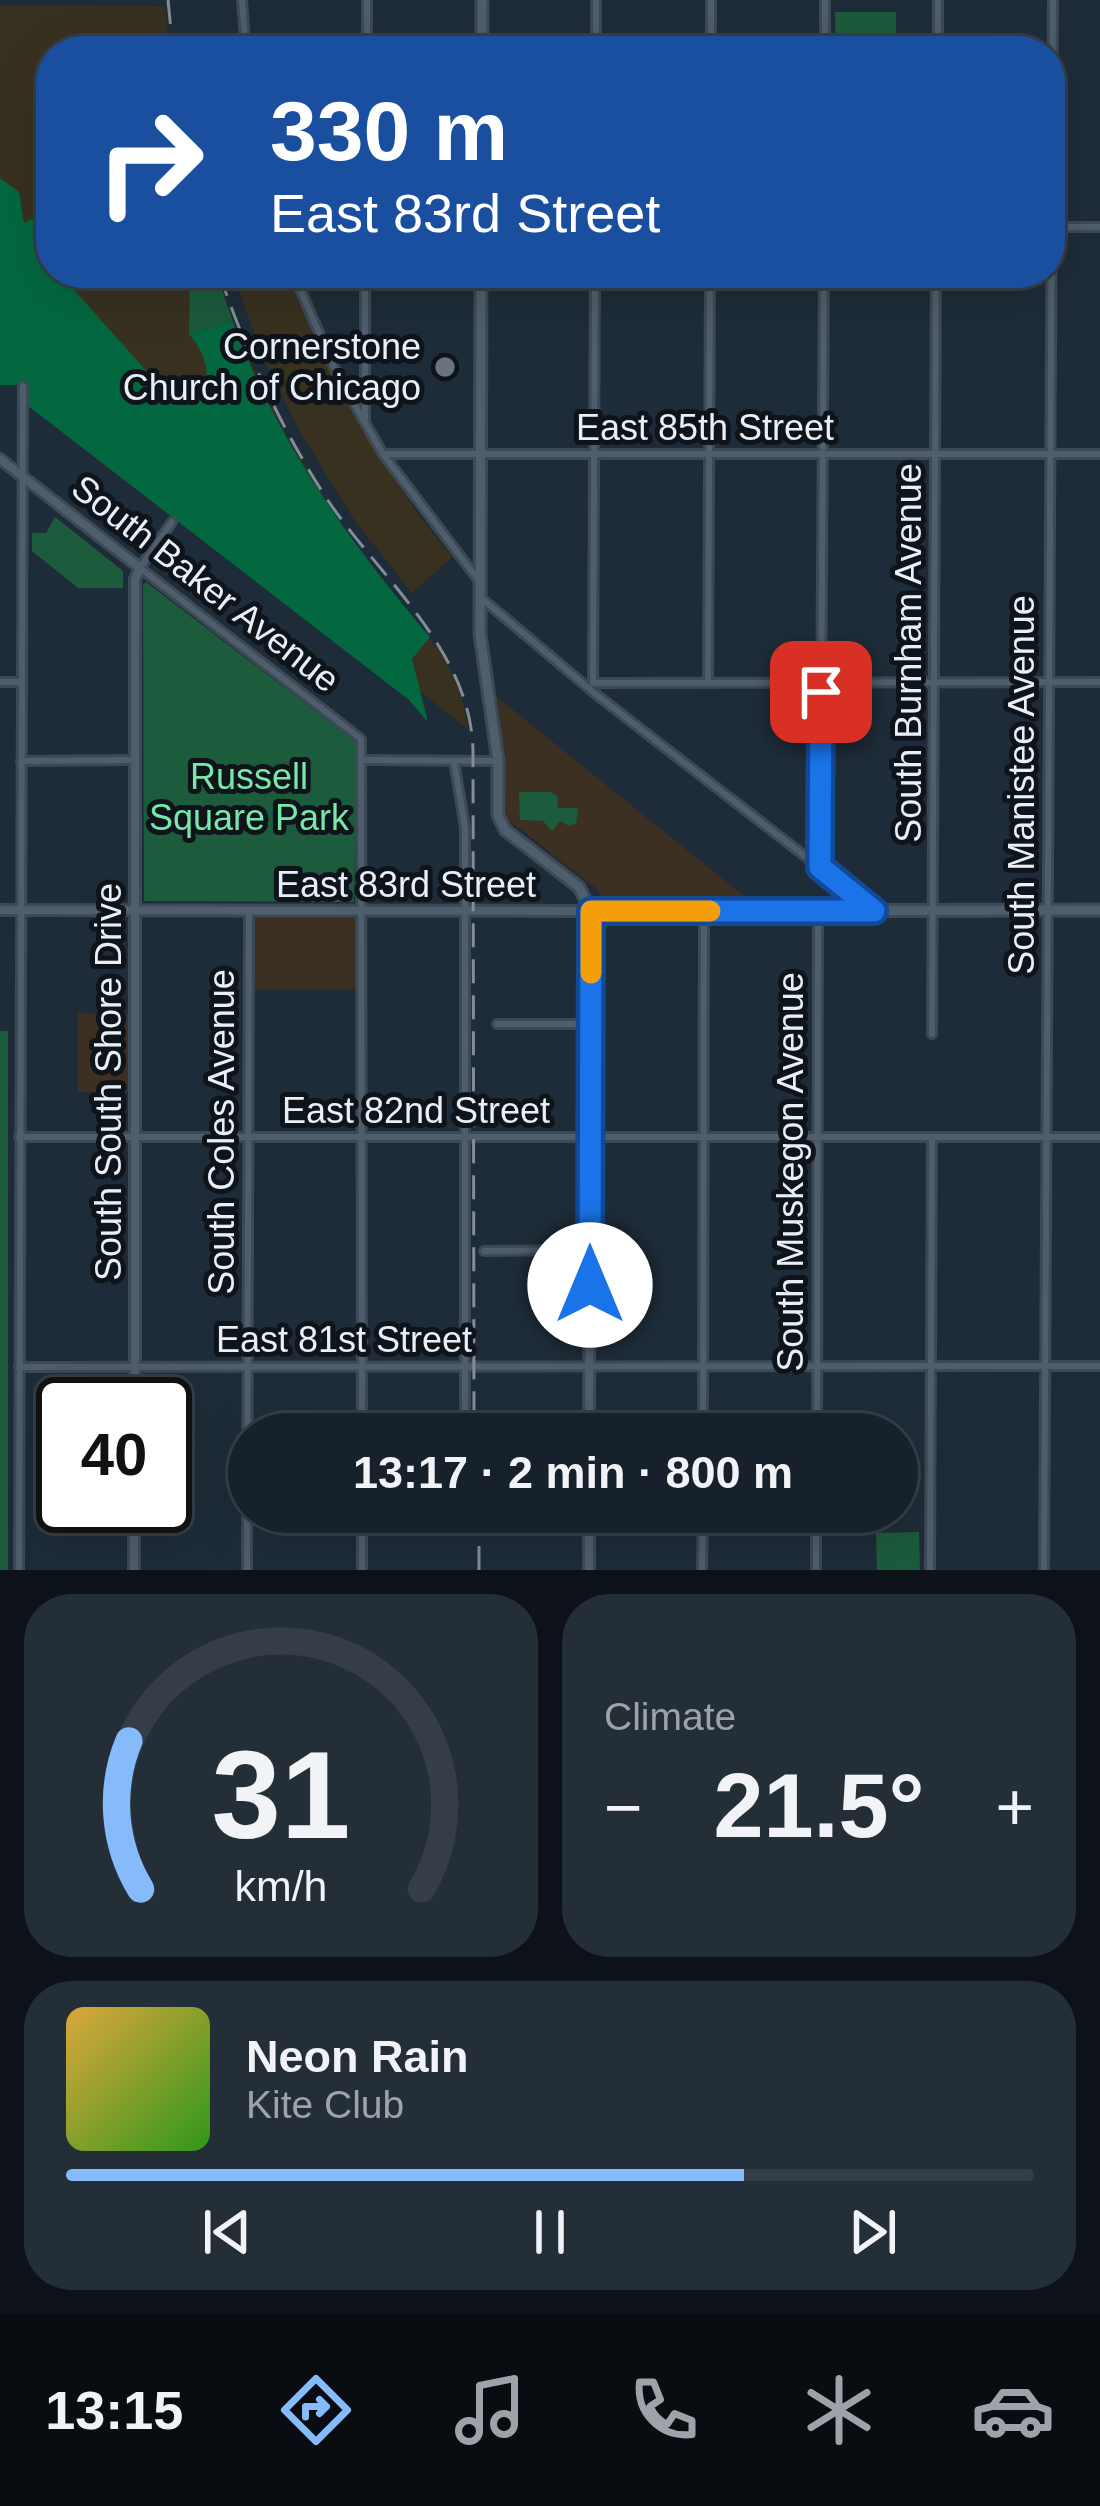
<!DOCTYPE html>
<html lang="en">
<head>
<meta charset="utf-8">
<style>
	:root { --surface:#16212b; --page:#232e37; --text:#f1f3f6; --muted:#9ea3a9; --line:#353e47; --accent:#86bbfb }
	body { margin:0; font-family:Helvetica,sans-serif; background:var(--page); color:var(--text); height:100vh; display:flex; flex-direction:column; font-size:45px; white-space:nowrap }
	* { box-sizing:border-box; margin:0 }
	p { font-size:39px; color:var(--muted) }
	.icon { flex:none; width:66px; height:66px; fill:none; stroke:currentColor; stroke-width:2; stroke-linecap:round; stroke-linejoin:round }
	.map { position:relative; height:1570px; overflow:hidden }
	.details { display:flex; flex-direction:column; gap:24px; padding:24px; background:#0c1218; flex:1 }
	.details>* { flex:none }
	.hud { position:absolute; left:36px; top:36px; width:1029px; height:252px; border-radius:48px; box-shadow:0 12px 48px #0002,0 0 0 3px var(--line); background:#1a4fa0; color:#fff; overflow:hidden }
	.speed { position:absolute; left:36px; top:1377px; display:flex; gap:24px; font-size:60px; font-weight:700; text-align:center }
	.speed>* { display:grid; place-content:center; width:156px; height:156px; border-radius:50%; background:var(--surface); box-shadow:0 12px 48px #0002,0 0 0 3px var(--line); line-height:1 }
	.speed .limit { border:6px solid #111; border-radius:18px; background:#fff; color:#111 }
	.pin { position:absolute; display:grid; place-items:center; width:102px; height:102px; color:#fff; margin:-51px; border-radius:24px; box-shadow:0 6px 18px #0006 }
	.me { position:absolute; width:132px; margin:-66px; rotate:0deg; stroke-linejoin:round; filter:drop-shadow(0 0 9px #0008) }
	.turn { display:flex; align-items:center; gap:42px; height:252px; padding:0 36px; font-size:54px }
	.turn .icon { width:156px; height:156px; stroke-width:2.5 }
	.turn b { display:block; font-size:84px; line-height:102px }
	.big { font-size:90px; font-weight:700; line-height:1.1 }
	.details .tile { flex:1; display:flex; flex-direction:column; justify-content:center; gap:18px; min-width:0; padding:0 42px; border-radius:48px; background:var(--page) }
	.details .dial { align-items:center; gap:0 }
	.dial svg { height:312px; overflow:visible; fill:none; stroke:var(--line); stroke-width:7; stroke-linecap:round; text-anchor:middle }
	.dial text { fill:var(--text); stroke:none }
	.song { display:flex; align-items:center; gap:36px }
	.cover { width:144px; height:144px; border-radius:18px; background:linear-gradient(135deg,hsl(40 70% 55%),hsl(110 70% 35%)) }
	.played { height:12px; border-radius:6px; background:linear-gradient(90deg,var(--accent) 70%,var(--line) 70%) }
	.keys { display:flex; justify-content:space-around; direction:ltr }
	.heat { display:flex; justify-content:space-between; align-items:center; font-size:66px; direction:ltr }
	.details .tiles { flex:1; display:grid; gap:24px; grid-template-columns:1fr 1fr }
	.tile:last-child { grid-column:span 2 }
	.trip { position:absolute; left:228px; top:1413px; width:690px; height:120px; border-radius:60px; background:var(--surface); box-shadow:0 12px 48px #0002,0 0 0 3px var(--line); font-weight:700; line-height:120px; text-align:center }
	.dock { display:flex; height:192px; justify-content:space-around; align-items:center; background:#090d11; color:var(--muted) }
	.dock .icon { width:84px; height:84px }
	.dock .current { color:var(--accent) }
	.dock b { font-size:54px; color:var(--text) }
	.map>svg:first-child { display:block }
</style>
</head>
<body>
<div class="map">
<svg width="1100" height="1570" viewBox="0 0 1100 1570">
	<rect width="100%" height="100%" fill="#1e2c39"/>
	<!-- industrial -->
	<g fill="#383120">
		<path d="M0,5L165,6L170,51H51V273H216L240,340L287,438L357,548L443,655L460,691L469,730L27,385H0Z"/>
		<path d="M232,273H289L320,350L353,415L415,510L452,557L412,593L355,521L302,435L264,359Z"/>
	</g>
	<!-- education -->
	<g fill="#3b3021">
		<path d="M498,698L754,904L602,900L598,890L507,819Z"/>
		<rect x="254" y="918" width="104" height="71"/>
		<path d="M78,1013L129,1014V1092H78Z"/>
	</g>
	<!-- green -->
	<g fill="#1c5b3c">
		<path d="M835,12H896V51H836Z"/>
		<path d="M190,273H216L233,322L189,334Z"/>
		<path d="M55,517L123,571V588H78L32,551V533H46Z"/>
		<path d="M146,582L357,743L354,902L144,901L143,585Z"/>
		<path d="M519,792H551L557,796L558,808H578L576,824L569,826L560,821L552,831L543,821L520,820Z"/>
		<rect x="0" y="1031" width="8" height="539"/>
		<path d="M919,1532L920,1570H877L876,1533Z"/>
	</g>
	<!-- forest -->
	<path fill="#036840" d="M0,178L19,192L24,223L51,209V237L35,256L51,267V273H59L150,375C166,387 183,400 202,393C213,373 203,350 189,334L233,322C276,440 349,542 430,637L412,659L428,722L409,700L27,405V385H0Z"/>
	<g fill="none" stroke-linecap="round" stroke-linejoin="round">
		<!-- minor casing -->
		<g stroke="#3d4954" stroke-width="12">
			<g id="minor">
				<path d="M242,0L246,51"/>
				<path d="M367,51V0"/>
				<path d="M596,51V0"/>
				<path d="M711,51V0"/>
				<path d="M825,51V0"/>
				<path d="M938,51V0"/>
				<path d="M1050,227H1100"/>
				<path d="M293,273L337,374L383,454L479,581"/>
				<path d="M365,420V273"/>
				<path d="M383,454H1100"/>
				<path d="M172,522L140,568L361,739L362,1434"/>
				<path d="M479,596L593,692L872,908"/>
				<path d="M0,682H21"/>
				<path d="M593,682L595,273"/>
				<path d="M708,682L710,273"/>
				<path d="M593,683L1100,682"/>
				<path d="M361,760L498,761"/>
				<path d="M21,761L136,760"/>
				<path d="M454,761L465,828V1434"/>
				<path d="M820,867L824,273"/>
				<path d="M497,1024H591"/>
				<path d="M932,1034L936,273"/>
				<path d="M19,1137H1100"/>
				<path d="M484,1251L590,1250"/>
				<path d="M19,1367L1100,1366"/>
				<path d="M703,1434L704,911"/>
				<path d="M817,1434L818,911"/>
				<path d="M362,1512V1570"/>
				<path d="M19,1570L23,386"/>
				<path d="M247,1570L249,911"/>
				<path d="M702,1570L703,1512"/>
				<path d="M816,1570V1512"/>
				<path d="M930,1570L932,1137"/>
				<path d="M1044,1570L1053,0"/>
			</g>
		</g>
		<!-- tertiary casing -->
		<g stroke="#3d4954" stroke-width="14">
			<g id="tertiary">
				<path d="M0,459L140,568L135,579V1404"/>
				<path d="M0,910L591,911L589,1434"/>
				<path d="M134,1570V1506"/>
				<path d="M589,1570V1512"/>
			</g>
		</g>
		<!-- secondary casing -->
		<g stroke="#3d4954" stroke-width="15">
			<g id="secondary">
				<path d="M482,51V0"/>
				<path d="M481,273L480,634L498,761V815L505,830L579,887L591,911L1100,910"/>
			</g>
		</g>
		<!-- minor -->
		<use href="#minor" stroke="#4f5e6d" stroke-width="6"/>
		<!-- tertiary -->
		<use href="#tertiary" stroke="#4f5e6d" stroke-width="8"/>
		<!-- secondary -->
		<use href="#secondary" stroke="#4f5e6d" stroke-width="9"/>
		<!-- rail -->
		<g stroke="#828d98" stroke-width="3" stroke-dasharray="24 12" stroke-linecap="butt">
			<path d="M168,0L173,51"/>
			<path d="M219,273C246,352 280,426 325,496C378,577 472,650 473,752L474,1434"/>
			<path d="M479,1570V1512"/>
		</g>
	</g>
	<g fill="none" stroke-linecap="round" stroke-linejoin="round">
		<!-- route casing -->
		<g stroke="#114b97" stroke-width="30">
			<path id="route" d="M590,1285L591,911H874L820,867L821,692"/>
		</g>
		<!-- route -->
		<use href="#route" stroke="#1a73e8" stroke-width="21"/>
		<!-- slow -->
		<path stroke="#f59e0b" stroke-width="21" d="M591,973V911H710"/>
	</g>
	<!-- markers -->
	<circle fill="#6b7280" stroke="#0e141a" stroke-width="4.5" cx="445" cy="367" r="12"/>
	<g text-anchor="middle" stroke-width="10" stroke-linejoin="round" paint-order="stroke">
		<!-- poi labels -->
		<g font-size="36" fill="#e7f0f9" stroke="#0e141a" text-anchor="end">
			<text x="421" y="359">Cornerstone<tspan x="421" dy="41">Church of Chicago</tspan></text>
		</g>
		<!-- street labels -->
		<g font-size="36" fill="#e7f0f9" stroke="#0e141a">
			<text x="705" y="440">East 85th Street</text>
			<text transform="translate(206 583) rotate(38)" y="13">South Baker Avenue</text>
			<text transform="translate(908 653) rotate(-90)" y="13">South Burnham Avenue</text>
			<text transform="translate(1021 785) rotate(-90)" y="13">South Manistee Avenue</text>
			<text x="406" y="897">East 83rd Street</text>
			<text transform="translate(108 1082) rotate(-90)" y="13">South South Shore Drive</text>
			<text x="416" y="1123">East 82nd Street</text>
			<text transform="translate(221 1132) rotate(-90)" y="13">South Coles Avenue</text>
			<text transform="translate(790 1172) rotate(-90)" y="13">South Muskegon Avenue</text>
			<text x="344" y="1352">East 81st Street</text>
		</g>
		<!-- park labels -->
		<g font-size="36" fill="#77e8ac" stroke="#0e141a">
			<text x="249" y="789">Russell<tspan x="249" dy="41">Square Park</tspan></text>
		</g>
	</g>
</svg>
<div class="speed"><div class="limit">40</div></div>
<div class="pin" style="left:821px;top:692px;background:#d93025"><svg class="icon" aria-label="arrive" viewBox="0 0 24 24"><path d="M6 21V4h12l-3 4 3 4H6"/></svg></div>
<svg class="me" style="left:590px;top:1285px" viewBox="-20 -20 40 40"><circle r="19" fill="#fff"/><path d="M0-13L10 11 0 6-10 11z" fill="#1a73e8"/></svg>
<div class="trip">13:17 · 2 min · 800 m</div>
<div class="hud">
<div class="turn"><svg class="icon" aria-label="right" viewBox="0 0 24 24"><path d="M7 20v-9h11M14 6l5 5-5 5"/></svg><div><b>330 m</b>East 83rd Street</div></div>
</div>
</div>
<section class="details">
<div class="tiles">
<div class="tile dial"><svg viewBox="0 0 100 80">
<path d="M14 69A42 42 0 1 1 86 69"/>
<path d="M14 69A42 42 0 0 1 11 31" stroke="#86bbfb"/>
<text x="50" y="56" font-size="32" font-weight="700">31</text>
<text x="50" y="72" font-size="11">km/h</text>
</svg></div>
<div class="tile"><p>Climate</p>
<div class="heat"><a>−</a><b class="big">21.5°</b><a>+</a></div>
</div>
<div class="tile">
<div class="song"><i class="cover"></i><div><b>Neon Rain</b><p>Kite Club</p></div></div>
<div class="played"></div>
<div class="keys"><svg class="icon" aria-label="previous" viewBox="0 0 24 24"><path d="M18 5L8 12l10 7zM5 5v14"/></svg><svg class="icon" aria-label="pause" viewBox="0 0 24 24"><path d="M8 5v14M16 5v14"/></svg><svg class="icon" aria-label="next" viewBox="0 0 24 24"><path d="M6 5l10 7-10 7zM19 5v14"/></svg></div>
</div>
</div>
</section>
<nav class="dock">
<b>13:15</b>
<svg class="icon current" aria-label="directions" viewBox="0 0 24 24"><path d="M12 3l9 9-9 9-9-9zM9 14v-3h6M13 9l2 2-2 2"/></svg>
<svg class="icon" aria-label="music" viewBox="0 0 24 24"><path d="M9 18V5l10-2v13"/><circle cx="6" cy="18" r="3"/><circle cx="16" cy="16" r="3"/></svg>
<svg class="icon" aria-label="phone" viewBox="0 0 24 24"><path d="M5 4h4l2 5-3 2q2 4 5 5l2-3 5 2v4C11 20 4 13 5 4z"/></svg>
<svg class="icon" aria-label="climate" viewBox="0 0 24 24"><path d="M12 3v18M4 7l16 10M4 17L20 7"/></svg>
<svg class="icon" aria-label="car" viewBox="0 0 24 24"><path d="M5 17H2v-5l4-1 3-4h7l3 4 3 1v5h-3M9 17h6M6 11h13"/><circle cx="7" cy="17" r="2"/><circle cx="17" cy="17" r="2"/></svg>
</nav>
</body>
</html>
